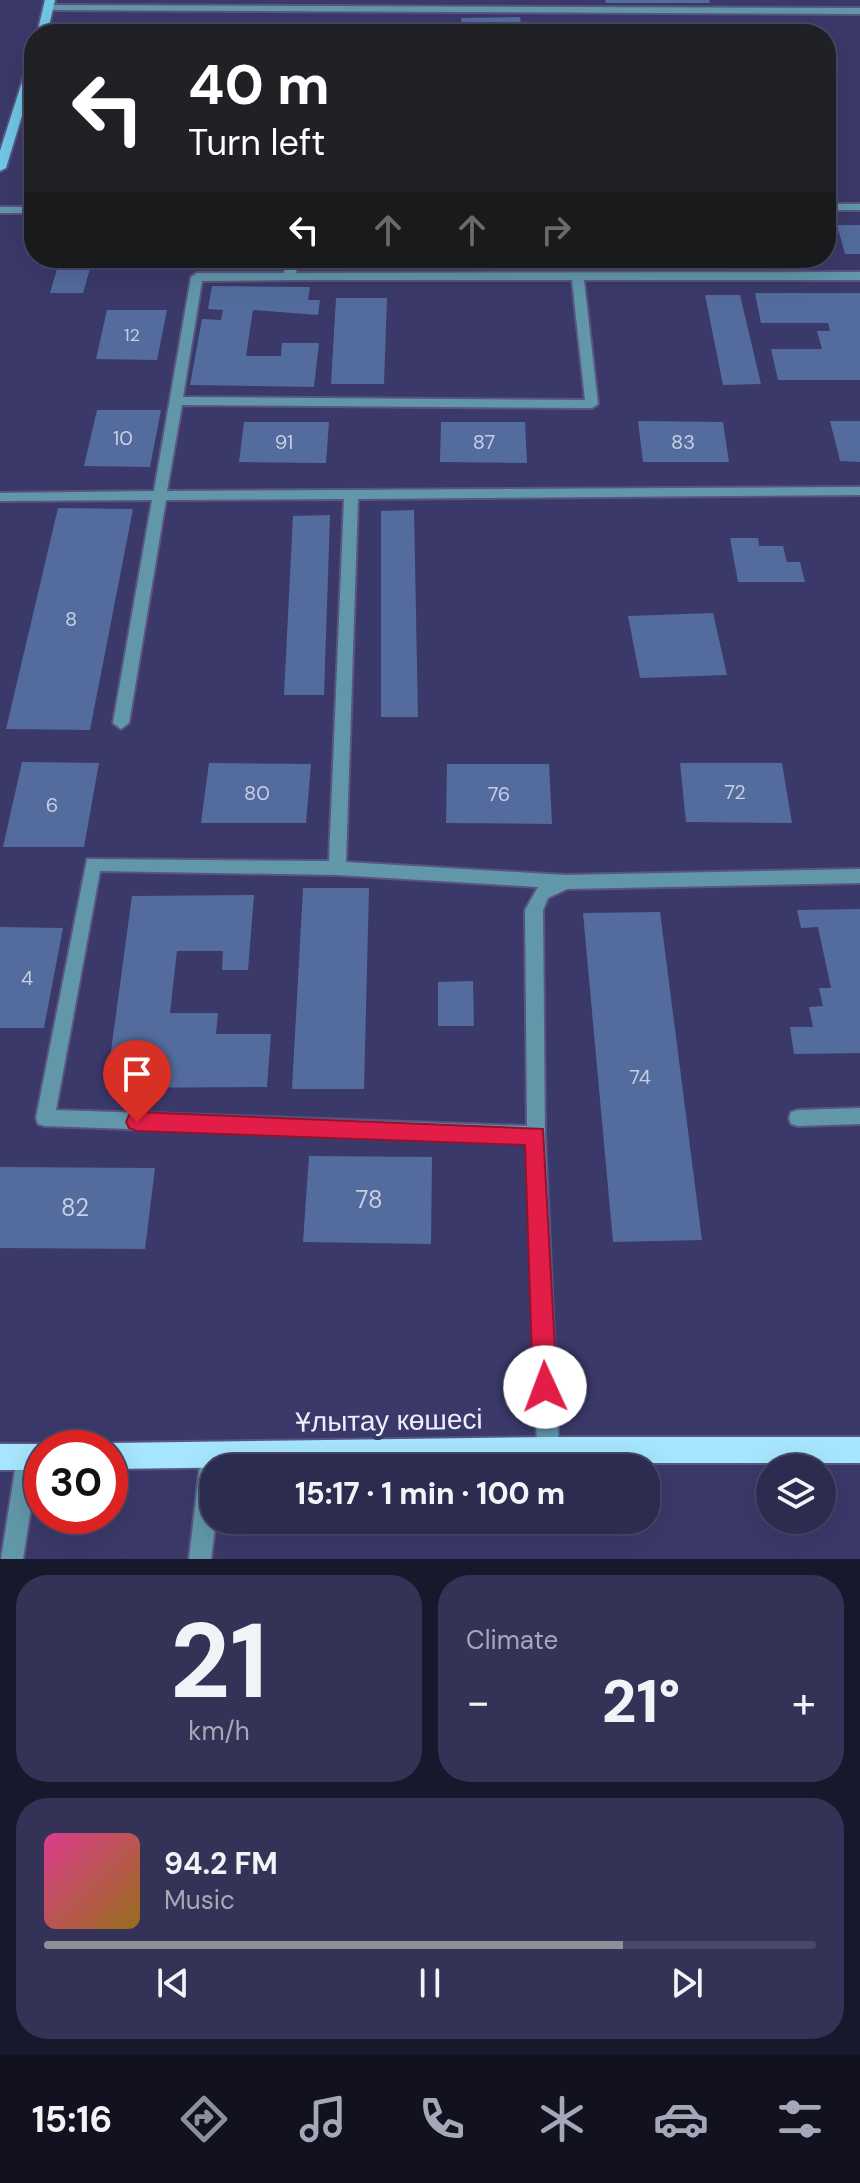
<!DOCTYPE html>
<html lang="en">
<head>
<meta charset="utf-8">
<style>
	:root { --surface:#2c2b50; --page:#343357; --text:#f1f3f6; --muted:#a6a7b7; --line:#484767; --accent:#8c9099 }
	body { margin:0; font-family:"DM Sans",sans-serif; background:var(--page); color:var(--text); height:100vh; display:flex; flex-direction:column; font-size:30px; white-space:nowrap }
	* { box-sizing:border-box; margin:0 }
	p { font-size:26px; color:var(--muted) }
	.icon { flex:none; width:44px; height:44px; fill:none; stroke:currentColor; stroke-width:2; stroke-linecap:round; stroke-linejoin:round }
	.map { position:relative; height:1559px; overflow:hidden }
	.drawer { display:flex; flex-direction:column; gap:16px; padding:16px; background:#18182c; flex:1 }
	.drawer>* { flex:none }
	.guide { position:absolute; left:24px; top:24px; width:812px; height:244px; border-radius:32px; box-shadow:0 8px 32px #0002,0 0 0 2px var(--line); background:#202124; color:#fff; overflow:hidden }
	.tools { position:absolute; left:756px; top:1454px; display:grid; gap:16px }
	.tools a { display:grid; place-items:center; width:80px; height:80px; border-radius:50%; background:var(--surface); box-shadow:0 8px 32px #0002,0 0 0 2px var(--line); font-size:40px }
	.speed { position:absolute; left:24px; top:1430px; display:flex; gap:16px; font-size:40px; font-weight:700; text-align:center }
	.speed>* { display:grid; place-content:center; width:104px; height:104px; border-radius:50%; background:var(--surface); box-shadow:0 8px 32px #0002,0 0 0 2px var(--line); line-height:1 }
	.speed .limit { border:12px solid #d22; background:#fff; color:#111 }
	.pin { position:absolute; display:grid; place-items:center; width:68px; height:68px; color:#fff; margin:-82px -34px; border-radius:50% 50% 50% 0; rotate:-45deg; box-shadow:0 0 8px #0007 }
	.pin .icon { rotate:45deg }
	.me { position:absolute; width:88px; margin:-44px; rotate:358deg; stroke-linejoin:round; filter:drop-shadow(0 0 6px #0008) }
	.turn { display:flex; align-items:center; gap:28px; height:168px; padding:0 32px; font-size:36px }
	.turn .icon { width:104px; height:104px; stroke-width:2.5 }
	.turn b { display:block; font-size:56px; line-height:68px }
	.lanes { display:flex; align-items:center; height:76px; padding:0 32px; background:#0003; justify-content:center; gap:40px; direction:ltr }
	.lanes .off { opacity:.35 }
	.big { font-size:60px; font-weight:800; line-height:1.1 }
	.drawer .widget { flex:1; display:flex; flex-direction:column; justify-content:center; gap:12px; min-width:0; padding:0 28px; border-radius:32px; background:var(--page) }
	.drawer .dial { align-items:center; gap:0 }
	.dial b { font-size:104px; line-height:1 }
	.song { display:flex; align-items:center; gap:24px }
	.cover { width:96px; height:96px; border-radius:12px; background:linear-gradient(135deg,hsl(330 70% 55%),hsl(40 70% 35%)) }
	.played { height:8px; border-radius:4px; background:linear-gradient(90deg,var(--accent) 75%,var(--line) 75%) }
	.keys { display:flex; justify-content:space-around; direction:ltr }
	.heat { display:flex; justify-content:space-between; align-items:center; font-size:44px; direction:ltr }
	.drawer .tiles { flex:1; display:grid; gap:16px; grid-template-columns:1fr 1fr }
	.widget:last-child { grid-column:span 2 }
	.trip { position:absolute; left:200px; top:1454px; width:460px; height:80px; border-radius:32px; background:var(--surface); box-shadow:0 8px 32px #0002,0 0 0 2px var(--line); font-weight:800; line-height:80px; text-align:center }
	.dock { display:flex; height:128px; justify-content:space-around; align-items:center; background:#121120; color:var(--muted) }
	.dock .icon { width:56px; height:56px }
	.dock .active { color:var(--accent) }
	.dock b { font-size:36px; color:var(--text) }
	.map>svg:first-child { display:block }
</style>
</head>
<body>
<div class="map">
<svg width="860" height="1559" viewBox="0 0 860 1559">
	<rect width="100%" height="100%" fill="#3b396a"/>
	<!-- building -->
	<g fill="#536c9d">
		<path d="M605,0H709L710,3H606Z"/>
		<path d="M520,17L523,34H463L461,18Z"/>
		<path d="M837,225H860V254H845Z"/>
		<path d="M59,262H92L83,293H50Z"/>
		<path d="M212,286L310,287L308,300H320L318,315L253,310L246,356H281L282,343H319L314,387L190,385L202,319L221,320L223,310L208,309Z"/>
		<path d="M755,293H860V380H778L771,349H822L817,331H830L828,323H761Z"/>
		<path d="M705,295H740L761,384L723,385Z"/>
		<path d="M336,298H387L384,384H331Z"/>
		<path d="M107,310H167L157,360L96,359Z"/>
		<path d="M97,410H161L150,467L84,466Z"/>
		<path d="M638,421L723,422L729,462H643Z"/>
		<path d="M830,421H860V462L840,461Z"/>
		<path d="M244,422H329L326,463L239,462Z"/>
		<path d="M441,422H525L527,463L440,462Z"/>
		<path d="M58,508L133,509L90,730L6,729Z"/>
		<path d="M414,510L418,717H381V511Z"/>
		<path d="M330,515L324,695H284L293,516Z"/>
		<path d="M730,538H758L759,546H783L787,562H800L805,582H738Z"/>
		<path d="M713,613L727,675L640,678L628,616Z"/>
		<path d="M22,762L99,763L84,847H3Z"/>
		<path d="M209,763L311,764L306,823H201Z"/>
		<path d="M680,763H782L792,823L686,822Z"/>
		<path d="M447,764H549L552,824L446,823Z"/>
		<path d="M303,888H369L364,1089H292Z"/>
		<path d="M254,895L248,970H222L223,951H177L170,1013H218L216,1034H271L267,1087L106,1088L132,896Z"/>
		<path d="M860,909V1053L794,1054L790,1027H813L809,1007L823,1006L819,988H831L818,927L801,928L797,910Z"/>
		<path d="M660,912L702,1240L613,1242L583,913Z"/>
		<path d="M0,927L63,928L44,1028H0Z"/>
		<path d="M473,981L474,1026H438V982Z"/>
		<path d="M309,1156L432,1157L431,1244L303,1242Z"/>
		<path d="M0,1167L155,1168L145,1249L0,1248Z"/>
	</g>
	<g fill="none" stroke-linecap="round" stroke-linejoin="round">
		<!-- lane casing -->
		<g stroke="#585681" stroke-width="4">
			<g id="lane">
				<path d="M48,5L860,8V14L45,10L43,8Z"/>
				<path d="M212,1444L220,1447L223,1455L221,1468H214L216,1520L211,1559H189L201,1455L204,1447Z"/>
				<path d="M28,1446L36,1449L39,1457L23,1559H1L17,1457L20,1449Z"/>
			</g>
		</g>
		<!-- street casing -->
		<g stroke="#585681" stroke-width="4">
			<g id="street">
				<rect x="826" y="204" width="34" height="6"/>
				<rect x="0" y="207" width="34" height="6"/>
				<path d="M286,258H298L296,273L860,272V280H584L598,404L592,408L182,405L167,491L860,487V495L358,499L346,862L565,875L860,869V883L567,889L548,898L543,910L545,1135L559,1450L556,1458L548,1461L540,1458L537,1450L527,1143L45,1126L38,1124L36,1118L87,859L329,861L344,499L166,500L129,723L121,729L113,723L152,500L0,501V493L154,491L191,277L197,273H284ZM291,280H572L585,400L183,397L202,281ZM100,871L337,875L538,887L525,910L527,1126L56,1110Z"/>
				<path d="M860,1108V1124L798,1126L791,1124L789,1118L791,1112L798,1110Z"/>
			</g>
		</g>
		<!-- secondary casing -->
		<g stroke="#585681" stroke-width="4">
			<g id="secondary">
				<path d="M45,0H55L47,34H37Z"/>
				<path d="M34,57V76L6,168L0,171V151L29,60Z"/>
			</g>
		</g>
		<!-- primary casing -->
		<g stroke="#585681" stroke-width="4">
			<g id="primary">
				<path d="M548,1437H860V1463H548L110,1469V1448H100L110,1443Z"/>
				<path d="M0,1444H42L52,1448H42V1470H0Z"/>
			</g>
		</g>
		<!-- lane -->
		<use href="#lane" fill="#6297aa" fill-rule="evenodd"/>
		<!-- street -->
		<use href="#street" fill="#6297aa" fill-rule="evenodd"/>
		<!-- secondary -->
		<use href="#secondary" fill="#6fc7e6" fill-rule="evenodd"/>
		<!-- primary -->
		<use href="#primary" fill="#a6e6fe" fill-rule="evenodd"/>
	</g>
	<!-- route -->
	<path fill="#e11d48" stroke="#92132f" stroke-width="2" d="M137,1112L543,1129L557,1387L554,1395L545,1399L537,1395L533,1387L525,1145L137,1131L129,1128L126,1122L129,1115Z"/>
	<g text-anchor="middle" stroke-width="8" stroke-linejoin="round" paint-order="stroke">
		<!-- far-number labels -->
		<g font-size="18" fill="#c7cee4">
			<text x="132" y="341">12</text>
		</g>
		<!-- number labels -->
		<g font-size="20" fill="#c7cee4">
			<text x="123" y="445">10</text>
			<text x="284" y="449">91</text>
			<text x="484" y="449">87</text>
			<text x="683" y="449">83</text>
			<text x="71" y="626">8</text>
			<text x="735" y="799">72</text>
			<text x="257" y="800">80</text>
			<text x="499" y="801">76</text>
			<text x="52" y="812">6</text>
			<text x="27" y="985">4</text>
			<text x="640" y="1084">74</text>
		</g>
		<!-- near-number labels -->
		<g font-size="24" fill="#c7cee4">
			<text x="369" y="1208">78</text>
			<text x="75" y="1216">82</text>
		</g>
		<!-- near-street labels -->
		<g font-size="28" fill="#eeeffb" stroke="#3b396a">
			<text transform="translate(389 1420) rotate(-1)" y="10">Ұлытау көшесі</text>
		</g>
	</g>
</svg>
<div class="tools">
<a><svg class="icon" aria-label="layers" viewBox="0 0 24 24"><path d="M12 4l9 5-9 5-9-5zM3 14l9 5 9-5"/></svg></a>
</div>
<div class="speed"><div class="limit">30</div></div>
<div class="pin" style="left:137px;top:1122px;background:#d93025"><svg class="icon" aria-label="arrive" viewBox="0 0 24 24"><path d="M6 21V4h12l-3 4 3 4H6"/></svg></div>
<svg class="me" style="left:545px;top:1387px" viewBox="-20 -20 40 40"><circle r="19" fill="#fff"/><path d="M0-13L10 11 0 6-10 11z" fill="#e11d48"/></svg>
<div class="trip">15:17 · 1 min · 100 m</div>
<div class="guide">
<div class="turn"><svg class="icon" aria-label="left" viewBox="0 0 24 24"><path d="M17 20v-9H6M10 6l-5 5 5 5"/></svg><div><b>40 m</b>Turn left</div></div>
<div class="lanes"><svg class="icon" aria-label="left" viewBox="0 0 24 24"><path d="M17 20v-9H6M10 6l-5 5 5 5"/></svg><svg class="icon off" aria-label="ahead" viewBox="0 0 24 24"><path d="M12 20V5M6 11l6-6 6 6"/></svg><svg class="icon off" aria-label="ahead" viewBox="0 0 24 24"><path d="M12 20V5M6 11l6-6 6 6"/></svg><svg class="icon off" aria-label="right" viewBox="0 0 24 24"><path d="M7 20v-9h11M14 6l5 5-5 5"/></svg></div>
</div>
</div>
<section class="drawer">
<div class="tiles">
<div class="widget dial"><b>21</b><p>km/h</p></div>
<div class="widget"><p>Climate</p>
<div class="heat"><a>−</a><b class="big">21°</b><a>+</a></div>
</div>
<div class="widget">
<div class="song"><i class="cover"></i><div><b>94.2 FM</b><p>Music</p></div></div>
<div class="played"></div>
<div class="keys"><svg class="icon" aria-label="previous" viewBox="0 0 24 24"><path d="M18 5L8 12l10 7zM5 5v14"/></svg><svg class="icon" aria-label="pause" viewBox="0 0 24 24"><path d="M8 5v14M16 5v14"/></svg><svg class="icon" aria-label="next" viewBox="0 0 24 24"><path d="M6 5l10 7-10 7zM19 5v14"/></svg></div>
</div>
</div>
</section>
<nav class="dock">
<b>15:16</b>
<svg class="icon active" aria-label="directions" viewBox="0 0 24 24"><path d="M12 3l9 9-9 9-9-9zM9 14v-3h6M13 9l2 2-2 2"/></svg>
<svg class="icon" aria-label="music" viewBox="0 0 24 24"><path d="M9 18V5l10-2v13"/><circle cx="6" cy="18" r="3"/><circle cx="16" cy="16" r="3"/></svg>
<svg class="icon" aria-label="phone" viewBox="0 0 24 24"><path d="M5 4h4l2 5-3 2q2 4 5 5l2-3 5 2v4C11 20 4 13 5 4z"/></svg>
<svg class="icon" aria-label="climate" viewBox="0 0 24 24"><path d="M12 3v18M4 7l16 10M4 17L20 7"/></svg>
<svg class="icon" aria-label="car" viewBox="0 0 24 24"><path d="M5 17H2v-5l4-1 3-4h7l3 4 3 1v5h-3M9 17h6M6 11h13"/><circle cx="7" cy="17" r="2"/><circle cx="17" cy="17" r="2"/></svg>
<svg class="icon" aria-label="filters" viewBox="0 0 24 24"><path d="M4 7h16M4 17h16"/><circle cx="9" cy="7" r="2"/><circle cx="15" cy="17" r="2"/></svg>
</nav>
</body>
</html>
